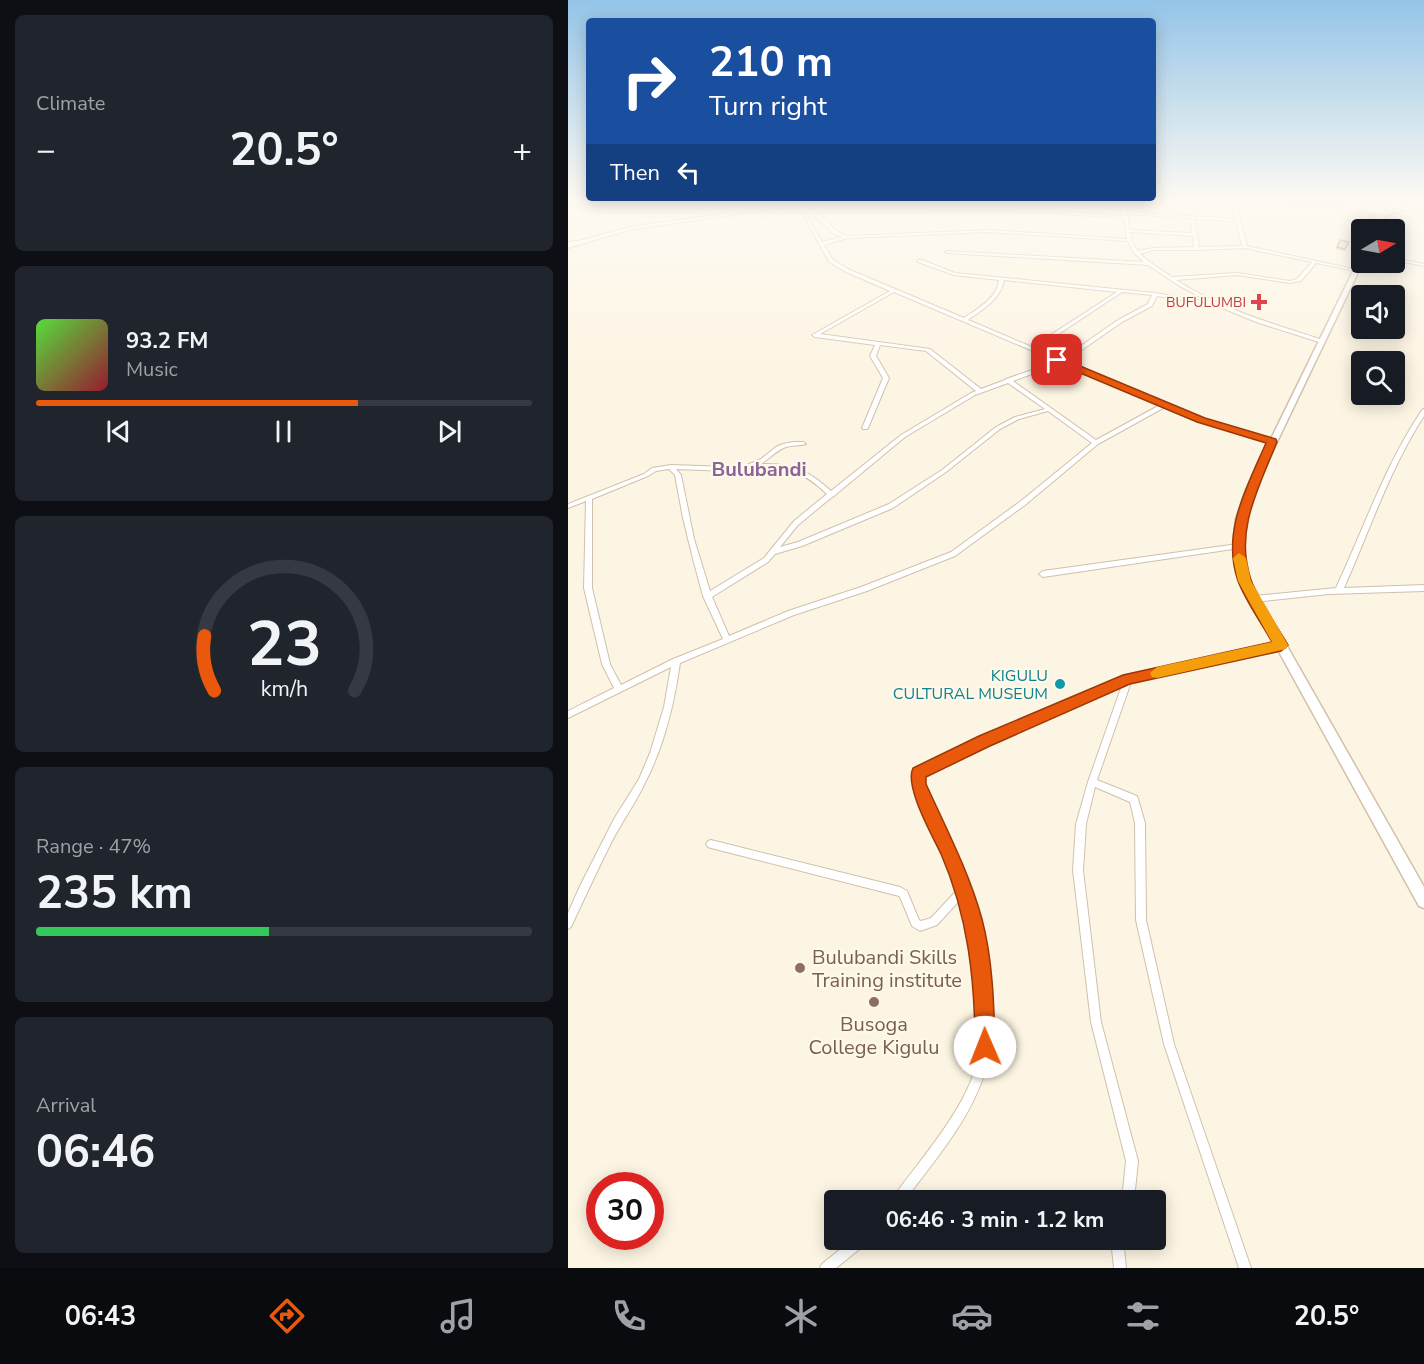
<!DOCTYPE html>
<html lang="en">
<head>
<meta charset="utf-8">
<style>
	:root { --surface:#171b24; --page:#20242c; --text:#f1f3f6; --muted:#9ea1a6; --line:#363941; --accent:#ea580c }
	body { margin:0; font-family:"Nunito Sans",sans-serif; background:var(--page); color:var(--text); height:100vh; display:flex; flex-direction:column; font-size:22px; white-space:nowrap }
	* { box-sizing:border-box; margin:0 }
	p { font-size:20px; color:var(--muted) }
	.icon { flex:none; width:33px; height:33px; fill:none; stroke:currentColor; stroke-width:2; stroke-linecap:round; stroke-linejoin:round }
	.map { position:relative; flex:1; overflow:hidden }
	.side { display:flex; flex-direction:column; gap:15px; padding:15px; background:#0d0f14; width:568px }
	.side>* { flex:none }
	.top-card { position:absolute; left:18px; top:18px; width:570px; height:183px; border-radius:6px; box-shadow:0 3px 15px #0003; background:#1a4fa0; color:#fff; overflow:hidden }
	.needle { width:39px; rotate:80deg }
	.tools { position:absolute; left:783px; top:219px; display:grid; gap:12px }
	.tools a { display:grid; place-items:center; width:54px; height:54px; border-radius:6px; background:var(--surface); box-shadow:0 3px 15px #0003; font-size:30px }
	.speed { position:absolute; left:18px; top:1172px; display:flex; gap:12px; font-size:30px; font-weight:700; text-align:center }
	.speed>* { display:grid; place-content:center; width:78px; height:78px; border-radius:50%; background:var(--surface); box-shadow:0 3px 15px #0003; line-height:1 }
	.speed .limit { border:9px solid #d22; background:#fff; color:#111 }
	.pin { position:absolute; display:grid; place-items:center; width:51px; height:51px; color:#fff; margin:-26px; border-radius:12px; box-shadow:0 3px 9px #0006 }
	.me { position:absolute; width:66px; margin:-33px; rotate:359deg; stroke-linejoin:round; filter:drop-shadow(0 0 4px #0008) }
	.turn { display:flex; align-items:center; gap:21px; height:126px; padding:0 24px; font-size:27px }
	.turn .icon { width:78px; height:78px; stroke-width:2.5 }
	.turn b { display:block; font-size:42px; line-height:51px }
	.then { display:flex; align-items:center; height:57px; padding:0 24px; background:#0003; gap:12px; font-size:22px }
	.big { font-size:45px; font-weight:700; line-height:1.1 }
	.side .card { flex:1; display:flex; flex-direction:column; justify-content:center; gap:9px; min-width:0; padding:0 21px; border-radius:9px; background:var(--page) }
	.side .dial { align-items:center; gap:0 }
	.dial svg { height:156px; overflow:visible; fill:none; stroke:var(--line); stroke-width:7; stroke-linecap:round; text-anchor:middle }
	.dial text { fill:var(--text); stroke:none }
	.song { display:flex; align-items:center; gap:18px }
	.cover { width:72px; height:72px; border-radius:9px; background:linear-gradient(135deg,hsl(110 70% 55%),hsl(350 70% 35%)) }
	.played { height:6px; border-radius:3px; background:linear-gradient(90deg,var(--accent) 65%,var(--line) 65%) }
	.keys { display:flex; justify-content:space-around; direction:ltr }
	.heat { display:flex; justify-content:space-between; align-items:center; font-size:33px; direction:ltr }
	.charge { height:9px; border-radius:4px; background:linear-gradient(90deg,#34c759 47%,var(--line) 0) }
	.trip { position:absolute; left:256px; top:1190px; width:342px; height:60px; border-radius:6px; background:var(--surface); box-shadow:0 3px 15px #0003; font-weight:700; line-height:60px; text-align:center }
	.menu { display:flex; height:96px; justify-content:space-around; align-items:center; background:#090b0e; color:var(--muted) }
	.menu .icon { width:42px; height:42px }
	.menu .active { color:var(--accent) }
	.menu b { font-size:27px; color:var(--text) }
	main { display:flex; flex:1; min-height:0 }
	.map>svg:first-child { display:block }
</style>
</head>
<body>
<main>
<section class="side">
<div class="card"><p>Climate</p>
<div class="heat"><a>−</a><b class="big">20.5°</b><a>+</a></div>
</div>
<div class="card">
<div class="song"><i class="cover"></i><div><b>93.2 FM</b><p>Music</p></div></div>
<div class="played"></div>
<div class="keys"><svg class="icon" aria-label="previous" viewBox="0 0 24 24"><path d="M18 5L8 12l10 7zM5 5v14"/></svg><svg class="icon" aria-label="pause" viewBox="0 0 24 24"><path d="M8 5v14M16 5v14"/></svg><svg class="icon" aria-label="next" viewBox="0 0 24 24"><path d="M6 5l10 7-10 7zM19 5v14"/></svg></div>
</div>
<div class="card dial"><svg viewBox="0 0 100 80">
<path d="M14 69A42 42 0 1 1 86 69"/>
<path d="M14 69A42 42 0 0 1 9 41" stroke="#ea580c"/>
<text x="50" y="56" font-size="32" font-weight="700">23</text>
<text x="50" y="72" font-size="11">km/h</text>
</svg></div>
<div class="card"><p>Range · 47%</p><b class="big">235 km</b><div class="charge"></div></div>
<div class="card"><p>Arrival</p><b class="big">06:46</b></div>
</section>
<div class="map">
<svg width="856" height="1268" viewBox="0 0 856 1268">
	<rect width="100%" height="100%" fill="#fdf5e3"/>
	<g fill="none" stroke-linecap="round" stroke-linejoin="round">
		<!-- stream -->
		<g stroke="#9dc9d9" stroke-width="1.5">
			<path d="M801,203L808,207"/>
			<path d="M814,207H817"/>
		</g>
		<!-- minor casing -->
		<g stroke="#d0c0ac" stroke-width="2">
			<g id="minor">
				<path d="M146,203H150L164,214L161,215Z"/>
				<path d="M201,203H205L209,208L208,209H206Z"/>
				<path d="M229,203L232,204L254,242L275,237L266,234L235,203H239L270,232L281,236L421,230L559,239L556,218L427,209L360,210L358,209L360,208L427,207L555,216L553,203H557L559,212L668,219L664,203H668L679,246L790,270L788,271L748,263L733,281L722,283L669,275L608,280C653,309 705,324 755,340V342H751L688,322L647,305H645L589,296L584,306L554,322L498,361L635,419L706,441V443H702L631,421L597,407L530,444L457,505L387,556L299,591L226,615L112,663C106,705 96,746 77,783C67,804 53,823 43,843C29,871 16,899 3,927L0,929V913L13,884L46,819L71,779L82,753L96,707L103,667L0,718V711L46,688L34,664L16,588L18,501L0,508V504L76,474L84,468L103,465L161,467L179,465L193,459L208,447L215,444L225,442H235L238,444C232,446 225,445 218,447C209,450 201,459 193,464C224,463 240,470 263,491L333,435L403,393L408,391L358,351L312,345L308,356L321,378L300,428L299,429H295L294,428L315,378L302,356L307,345L247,337L244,335L322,291L278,272L261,262ZM559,214L622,218L624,233L562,230ZM626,219L668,221L674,246L631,247L629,236L630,235L629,234ZM421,232L560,241L566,253L576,262L379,251L377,252L379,253L580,265L610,285L641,302L587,293L387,273L354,260H350V262L386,275L431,280C429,299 410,308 396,318L282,270L265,260L256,245L280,238ZM562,232L625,236L626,247L585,248L570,251L565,244ZM677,248L744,262L729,279L722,281L669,273L604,277L583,263L572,254L585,250H629ZM436,280L549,292L464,347L400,320C414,310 433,299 436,280ZM326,292L486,360L476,366L438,379L437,380L413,389L362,349L252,334ZM554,292L584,295L580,304L550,320L494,359L468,349ZM490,362L491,363H494L592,405L528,440L445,381L480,368ZM440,383L477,409L447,417L428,427L374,470L321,504L230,542L212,547L230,525L264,497L266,496L267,495L337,437L407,395ZM480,411L524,443L453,501L383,552L293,587L220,611L161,636L144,597L200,562L207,554L234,546L325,508L378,472L432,429L451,419ZM184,468C220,467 232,469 259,494L226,521L196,558L142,591L126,539L113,475L108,469L161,471ZM101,469L107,475L115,518L125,559L135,596L155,639L105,659L53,685L42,664L24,588V499L80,476L88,471Z"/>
				<path d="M12,241V243L0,244V242Z"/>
				<path d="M826,258L856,264V266L826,260Z"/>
				<path d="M856,409V416C821,470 802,530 776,588L856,585V591L761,594L686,602L683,601L682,599L683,597L686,596L768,588C796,528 817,465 854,410Z"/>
				<path d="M670,544L673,546L672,548L475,577L471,574L475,571Z"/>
				<path d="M713,643L716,644L717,646L716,648L713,649L563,682L529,780L569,796L570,799L577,823L578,920L606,1044L683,1268H671L596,1044L568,920L567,823L562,802L527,787L518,824L515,870L533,1022L570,1161L566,1200H554L558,1161L523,1022L505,870L508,824L520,782L554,685L419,744L354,775V784L400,890L399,892C416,939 432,1023 417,1072C402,1120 367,1160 337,1200H324L326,1196C353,1159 391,1116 406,1073C410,1058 411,1042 412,1027C412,983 405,942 392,900L369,925L352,931L344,926L332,897L331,896L143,848L140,847L138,844L140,841L143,840L332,887L339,891L351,920L353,921L363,918L389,890L370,840L346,784V773L347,770L413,738L557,677Z"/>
				<path d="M285,1239H301L299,1243L268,1268H252L254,1264Z"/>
				<path d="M543,1239H555L558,1268H546Z"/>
			</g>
		</g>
		<!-- tertiary casing -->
		<g stroke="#d0c0ac" stroke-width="2">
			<g id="tertiary">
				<path d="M232,203H243L61,230L0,248V244L61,227Z"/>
				<path d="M709,203L799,207L801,208L799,209L711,204Z"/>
			</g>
		</g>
		<!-- secondary casing -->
		<g stroke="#d3c0a9" stroke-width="3">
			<g id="secondary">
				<path d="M856,203V207C839,210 812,211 807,230H801L803,222L810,215L800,213L795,209L808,205L818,211Z"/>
				<path d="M794,257V262H795L686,490L678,519L675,546L682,581L856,887V908L851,906L672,581L665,546L668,519L678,490L791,259Z"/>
			</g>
		</g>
		<!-- minor -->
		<use href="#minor" fill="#fff" fill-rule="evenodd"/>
		<!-- tertiary -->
		<use href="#tertiary" fill="#fff" fill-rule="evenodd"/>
		<!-- secondary -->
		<use href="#secondary" fill="#fff" fill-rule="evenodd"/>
	</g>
	<!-- wall -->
	<path fill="#d1b8a0" d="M772,240L781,242L777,251L768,249Z"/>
	<!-- building -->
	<path fill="#f3d6ba" stroke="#aa9682" stroke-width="1.5" d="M772,240L781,242L777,249L769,247Z"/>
	<!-- sky -->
	<linearGradient id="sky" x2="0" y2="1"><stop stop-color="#94c4e8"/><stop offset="0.53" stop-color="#fefaf2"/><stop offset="1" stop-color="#fefaf2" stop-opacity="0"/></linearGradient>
	<rect width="856" height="380" fill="url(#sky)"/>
	<!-- route -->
	<path fill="#ea580c" stroke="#983908" stroke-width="1.5" d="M486,358H493L637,418L708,439L709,442C691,487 666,531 683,580C691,603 708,624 720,645L713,651L562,684L422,746L358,777V784C378,828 401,872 414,919C425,961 426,1005 427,1047L424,1054L417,1057L410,1054L407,1047C407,980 400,916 373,854C364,835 336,786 345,768L411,736L555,675L704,642C693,622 678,602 670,581C653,532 679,487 698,443L629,422L486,362Z"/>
	<!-- slow -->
	<path fill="#f59e0b" d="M671,553L678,558L683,581L720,645L718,649L589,678L584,677L582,673L589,667L704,642L670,581L665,558Z"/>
	<!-- markers -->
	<path fill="#e0444e" stroke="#fff9ea" stroke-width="2" d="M688 293h6v6h6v6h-6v6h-6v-6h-6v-6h6z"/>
	<circle fill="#0f9aa8" stroke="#fff9ea" stroke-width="2" cx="492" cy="684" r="6"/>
	<g fill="#8d6e63" stroke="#fff9ea" stroke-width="2">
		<circle cx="232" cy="968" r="6"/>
		<circle cx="306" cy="1002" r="6"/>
	</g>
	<g text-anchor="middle" stroke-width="4.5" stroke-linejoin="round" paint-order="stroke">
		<!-- far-health labels -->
		<g font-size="14" fill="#be3a42" stroke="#fff9ea" text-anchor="end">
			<text x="678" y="307">BUFULUMBI</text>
		</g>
		<!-- culture labels -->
		<g font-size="16" fill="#0d838f" stroke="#fff9ea" text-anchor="end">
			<text x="480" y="681">KIGULU<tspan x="480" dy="18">CULTURAL MUSEUM</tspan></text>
		</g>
		<!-- quarter labels -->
		<g font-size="20" font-weight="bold" fill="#8c6499" stroke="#fff9ea">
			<text x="191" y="476">Bulubandi</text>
		</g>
		<!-- near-education labels -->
		<g font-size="20" fill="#785e54" stroke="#fff9ea" text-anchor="start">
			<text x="244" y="964">Bulubandi Skills<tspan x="244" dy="23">Training institute</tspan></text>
			<text x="306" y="1031" text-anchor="middle">Busoga<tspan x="306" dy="23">College Kigulu</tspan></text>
		</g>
	</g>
</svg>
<div class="tools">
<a><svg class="needle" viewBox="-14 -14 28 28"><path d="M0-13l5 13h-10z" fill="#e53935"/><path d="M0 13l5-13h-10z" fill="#9ea1a6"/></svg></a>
<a><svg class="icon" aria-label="sound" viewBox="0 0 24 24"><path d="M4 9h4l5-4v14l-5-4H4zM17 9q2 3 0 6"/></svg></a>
<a><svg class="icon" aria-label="search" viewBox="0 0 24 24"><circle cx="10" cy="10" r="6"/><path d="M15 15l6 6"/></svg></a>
</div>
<div class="speed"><div class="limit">30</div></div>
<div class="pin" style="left:489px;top:360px;background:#d93025"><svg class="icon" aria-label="arrive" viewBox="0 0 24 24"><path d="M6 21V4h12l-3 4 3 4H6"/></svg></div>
<svg class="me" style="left:417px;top:1047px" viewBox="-20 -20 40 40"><circle r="19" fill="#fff"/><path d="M0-13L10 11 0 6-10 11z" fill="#ea580c"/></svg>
<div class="trip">06:46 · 3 min · 1.2 km</div>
<div class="top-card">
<div class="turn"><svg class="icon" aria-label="right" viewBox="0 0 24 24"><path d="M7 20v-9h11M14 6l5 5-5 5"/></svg><div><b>210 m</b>Turn right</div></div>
<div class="then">Then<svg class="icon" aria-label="left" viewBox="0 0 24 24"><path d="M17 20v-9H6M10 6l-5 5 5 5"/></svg></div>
</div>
</div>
</main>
<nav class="menu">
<b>06:43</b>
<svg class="icon active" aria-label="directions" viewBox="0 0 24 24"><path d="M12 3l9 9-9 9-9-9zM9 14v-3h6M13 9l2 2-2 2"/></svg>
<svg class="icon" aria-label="music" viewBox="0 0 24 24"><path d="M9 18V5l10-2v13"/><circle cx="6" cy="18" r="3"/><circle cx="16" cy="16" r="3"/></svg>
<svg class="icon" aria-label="phone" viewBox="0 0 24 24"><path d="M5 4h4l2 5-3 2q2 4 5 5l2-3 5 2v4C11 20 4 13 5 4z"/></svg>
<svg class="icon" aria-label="climate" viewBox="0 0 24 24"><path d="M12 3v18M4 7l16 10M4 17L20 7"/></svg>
<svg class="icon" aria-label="car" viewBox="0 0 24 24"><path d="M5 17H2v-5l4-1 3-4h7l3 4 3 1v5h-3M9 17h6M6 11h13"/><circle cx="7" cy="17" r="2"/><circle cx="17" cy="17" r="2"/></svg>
<svg class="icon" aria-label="filters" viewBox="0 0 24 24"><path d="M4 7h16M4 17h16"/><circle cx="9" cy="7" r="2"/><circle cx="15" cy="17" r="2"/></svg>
<b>20.5°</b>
</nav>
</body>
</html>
